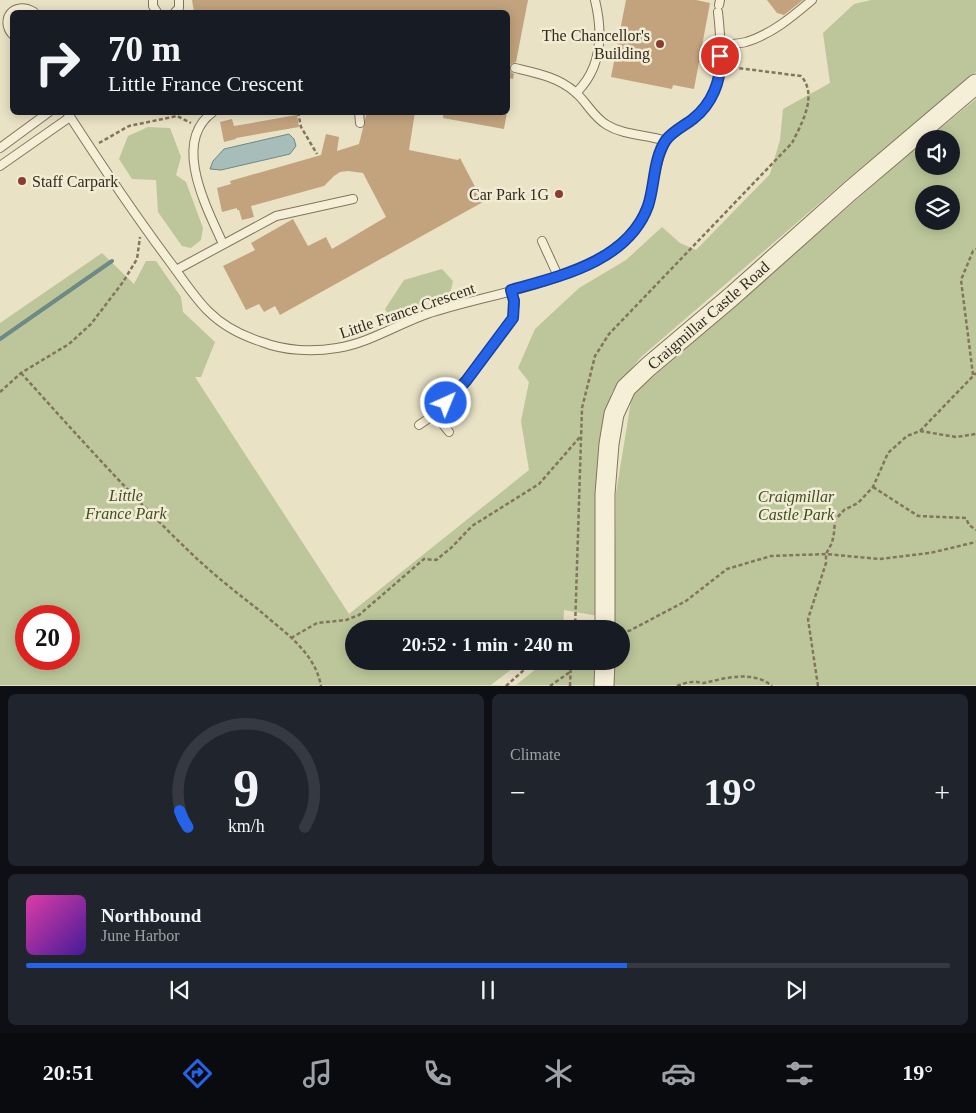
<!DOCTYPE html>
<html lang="en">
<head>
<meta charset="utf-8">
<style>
	:root { --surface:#171b24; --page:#20242c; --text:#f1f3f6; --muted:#9ea1a6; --line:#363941; --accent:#2563eb }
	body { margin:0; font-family:Georgia,serif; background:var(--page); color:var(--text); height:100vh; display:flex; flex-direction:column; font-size:19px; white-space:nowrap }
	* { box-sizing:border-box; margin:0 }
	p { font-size:16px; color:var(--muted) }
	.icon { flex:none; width:28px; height:28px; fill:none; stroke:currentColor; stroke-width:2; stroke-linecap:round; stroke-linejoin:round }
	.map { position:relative; height:686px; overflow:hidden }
	.sheet { display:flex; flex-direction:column; gap:8px; padding:8px; background:#0d0f14; flex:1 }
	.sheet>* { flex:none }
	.top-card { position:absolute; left:10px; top:10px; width:500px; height:105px; border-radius:8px; box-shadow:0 2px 12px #0003; background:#171b24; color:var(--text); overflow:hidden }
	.fabs { position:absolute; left:915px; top:130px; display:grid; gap:10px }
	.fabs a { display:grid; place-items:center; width:45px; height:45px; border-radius:50%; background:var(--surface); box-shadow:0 2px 12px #0003; font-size:25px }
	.speed { position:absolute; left:15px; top:605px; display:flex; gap:10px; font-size:25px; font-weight:700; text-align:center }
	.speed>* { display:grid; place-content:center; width:65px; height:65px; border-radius:50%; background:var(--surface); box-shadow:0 2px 12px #0003; line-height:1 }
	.speed .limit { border:8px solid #d22; background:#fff; color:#111 }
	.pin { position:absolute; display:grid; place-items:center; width:42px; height:42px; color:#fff; margin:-21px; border:2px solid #fff; border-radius:50%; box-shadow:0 1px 5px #0007 }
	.me { position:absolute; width:55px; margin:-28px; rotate:44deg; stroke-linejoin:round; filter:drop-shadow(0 0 4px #0008) }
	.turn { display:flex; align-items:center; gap:18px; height:105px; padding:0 15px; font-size:22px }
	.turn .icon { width:65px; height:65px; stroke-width:2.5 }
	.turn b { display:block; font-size:35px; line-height:42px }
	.big { font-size:38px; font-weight:700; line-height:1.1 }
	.sheet .widget { flex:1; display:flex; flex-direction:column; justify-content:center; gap:8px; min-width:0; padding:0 18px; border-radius:8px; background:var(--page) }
	.sheet .dial { align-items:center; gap:0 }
	.dial svg { height:130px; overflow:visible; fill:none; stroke:var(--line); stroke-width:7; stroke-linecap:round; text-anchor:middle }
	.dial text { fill:var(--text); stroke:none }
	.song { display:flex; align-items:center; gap:15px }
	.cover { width:60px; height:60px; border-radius:8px; background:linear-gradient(135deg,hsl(320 70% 55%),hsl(260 70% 35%)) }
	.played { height:5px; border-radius:2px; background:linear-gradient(90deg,var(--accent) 65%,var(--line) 65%) }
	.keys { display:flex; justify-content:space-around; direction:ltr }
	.heat { display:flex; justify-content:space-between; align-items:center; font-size:28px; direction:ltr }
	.sheet .tiles { flex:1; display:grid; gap:8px; grid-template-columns:1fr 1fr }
	.widget:last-child { grid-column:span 2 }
	.trip { position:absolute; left:345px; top:620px; width:285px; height:50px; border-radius:25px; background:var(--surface); box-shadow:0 2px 12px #0003; font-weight:700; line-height:50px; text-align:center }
	.tab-bar { display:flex; height:80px; justify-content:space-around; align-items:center; background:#090b0e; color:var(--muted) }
	.tab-bar .icon { width:35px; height:35px }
	.tab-bar .active { color:var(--accent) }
	.tab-bar b { font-size:22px; color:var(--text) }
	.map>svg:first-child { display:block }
</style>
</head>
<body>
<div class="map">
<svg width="976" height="686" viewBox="0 0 976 686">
	<rect width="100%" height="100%" fill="#e9e2c5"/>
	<!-- green -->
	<g fill="#bcc69a" fill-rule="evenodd">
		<path d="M871,0H976V72L844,182L641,357L612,392L601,430L598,616L564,610L563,629H354V661H522L491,685H0V323L102,253L134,284L146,261H156L181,297L183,312L215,342L201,377H195L349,614L529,470L521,421L529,382L518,368L535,329L579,288L626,260L662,227L680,243L696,250L770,174L780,140L783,109L830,83L823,33L854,4ZM26,616H69V659H26Z"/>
		<path d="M976,99V685H614L613,661H621V629H614L616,493L632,395L924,141V166H951V139H927ZM924,194H951V221H924Z"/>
		<path d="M148,127L170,128L181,157L176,175L186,182L203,228L201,240L191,248L182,246L158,212L156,180L132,179L119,159L128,136Z"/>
		<path d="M442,269L453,281L450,294L389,315L385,309L404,280Z"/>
		<path d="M546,661H595L594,685H516Z"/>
	</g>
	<!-- water -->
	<path fill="#a6bdb9" stroke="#6e8a86" d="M289,134L294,139L296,146L290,154L221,170L210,169L213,161L224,149Z"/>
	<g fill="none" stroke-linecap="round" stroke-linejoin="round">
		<!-- stream -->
		<path stroke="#6e8a86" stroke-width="4" d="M0,339L112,261"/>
	</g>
	<!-- building -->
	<g fill="#c3a37e">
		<path d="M192,0H528L516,62L511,64L509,67L511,72L514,74L513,79L508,78V12H194Z"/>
		<path d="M626,0H696L710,3L694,89L673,85L672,89L611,77Z"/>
		<path d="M767,0H803L784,15L777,13Z"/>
		<path d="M367,112H415L409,150L458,160L460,158L483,202L280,315L275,306L264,312L259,304L246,310L223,266L255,250L251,243L293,219L308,246L326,237L332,249L386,217L363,173L348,171L340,172L334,176L324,186L251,206L254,217L242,220L239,210H237V208L222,212L217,188L231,184L230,181L321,155L326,134L339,137L337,151L359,144Z"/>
		<path d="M444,112H507L504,129L443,118Z"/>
		<path d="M297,115L299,127L236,138V139L224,142L220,122L232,119L234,126Z"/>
	</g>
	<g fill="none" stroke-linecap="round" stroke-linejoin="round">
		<!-- service casing -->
		<g stroke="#82755d" stroke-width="10">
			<g id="service">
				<path d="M153,0V6L157,12"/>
				<path d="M719,5L720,0"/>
				<path d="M175,12L179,8V0"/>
				<path d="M12,34C0,20 13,0 34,12"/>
				<path d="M719,45C728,44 738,44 746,42C772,34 792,17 812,0"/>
				<path d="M515,68C536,73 558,77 575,92C587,102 592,116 607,125C625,136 646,134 666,141"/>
				<path d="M576,93C602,68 603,33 595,0"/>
				<path d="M67,112C100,163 134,214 170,262C182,278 194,297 208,311C223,326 243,336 262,342C285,351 313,352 337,348C369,343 396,325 427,314C487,294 569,285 619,245C638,230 649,207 653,184C656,170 658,156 665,143C671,131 684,126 694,118C726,92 722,49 718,12"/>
				<path d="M213,112C171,142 207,208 223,244"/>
				<path d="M359,112L360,123"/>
				<path d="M0,148L49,112"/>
				<path d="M0,166L70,117"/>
				<path d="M542,241L558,276"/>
				<path d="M176,270L276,216L353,199"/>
				<path d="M435,414L449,432"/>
				<path d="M419,425L435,414L466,381L513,318L515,301L511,290"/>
			</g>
		</g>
		<!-- tertiary casing -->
		<g stroke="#82755d" stroke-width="21">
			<g id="tertiary">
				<path d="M605,629V494L609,444L614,414L626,388L648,367L731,297L850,191L976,84"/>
				<path d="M604,686L605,661"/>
			</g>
		</g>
		<!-- path -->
		<g stroke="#82755d" stroke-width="2.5" stroke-dasharray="4 2.5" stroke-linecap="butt">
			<path d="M298,112L301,127L317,154"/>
			<path d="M99,143L129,126L177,116L191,123"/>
			<path d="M21,373C77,435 133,498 193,555C214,575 237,593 260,611C284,632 315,652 321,686"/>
			<path d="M973,375L961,280L973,251L976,249"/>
			<path d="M0,392L21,373L69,344L91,324L123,282L137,259L140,237"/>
			<path d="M920,431L956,437L976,434"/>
			<path d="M873,487L918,516L966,518L969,525L976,530"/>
			<path d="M572,629L575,626H590"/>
			<path d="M575,629L582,408L595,356L609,334L792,143C802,123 818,95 801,76L730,67"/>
			<path d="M621,630L629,631L686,601L727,569L771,556L826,554L879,559L930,553L976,542"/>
			<path d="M291,638L317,623L346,620L359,615L424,559L436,560L451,548L472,526L539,484L580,437"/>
			<path d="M506,686L534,661"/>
			<path d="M550,686L570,672"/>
			<path d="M570,686L571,661"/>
			<path d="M677,686C682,684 687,682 692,682C696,681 700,683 704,683C726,678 753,670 772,686"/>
			<path d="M818,686L808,619L826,563V554L832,543L834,533L835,520L844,510L858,503L873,487L888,453L907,436L920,431L976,373"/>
		</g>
		<!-- service -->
		<use href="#service" stroke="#f5efd7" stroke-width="8"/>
		<!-- tertiary -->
		<use href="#tertiary" stroke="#f5efd7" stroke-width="19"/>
	</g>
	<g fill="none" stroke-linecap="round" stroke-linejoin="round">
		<!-- route casing -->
		<g stroke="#184099" stroke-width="12">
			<path id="route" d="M446,403L466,381L513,318L514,301L511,290C561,276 628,261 648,206C655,185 653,159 666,140C673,131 684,126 693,119C712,104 722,80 720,56"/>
		</g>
		<!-- route -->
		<use href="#route" stroke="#2563eb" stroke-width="9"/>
	</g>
	<!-- markers -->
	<g fill="#8a3c33" stroke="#f1ecd3" stroke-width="2">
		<circle cx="660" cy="44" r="5"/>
		<circle cx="22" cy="181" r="5"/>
		<circle cx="559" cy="194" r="5"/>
	</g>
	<g text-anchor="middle" stroke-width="5" stroke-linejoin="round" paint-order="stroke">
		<!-- poi labels -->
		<g font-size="16" fill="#332b1f" stroke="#f1ecd3" text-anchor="end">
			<text x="650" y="41">The Chancellor's<tspan x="650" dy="18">Building</tspan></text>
			<text x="32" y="187" text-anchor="start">Staff Carpark</text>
			<text x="549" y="200">Car Park 1G</text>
		</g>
		<!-- street labels -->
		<g font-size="16" fill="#332b1f" stroke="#f1ecd3">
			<text transform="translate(407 310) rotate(-19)" y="6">Little France Crescent</text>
			<text transform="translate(708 315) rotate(-41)" y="6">Craigmillar Castle Road</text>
		</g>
		<!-- park labels -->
		<g font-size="16" font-style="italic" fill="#404e28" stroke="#f1ecd3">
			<text x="126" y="501">Little<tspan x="126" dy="18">France Park</tspan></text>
			<text x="796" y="502">Craigmillar<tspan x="796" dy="18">Castle Park</tspan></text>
		</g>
	</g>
</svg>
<div class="fabs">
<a><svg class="icon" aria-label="sound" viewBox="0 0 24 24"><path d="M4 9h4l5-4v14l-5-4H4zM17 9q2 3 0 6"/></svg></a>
<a><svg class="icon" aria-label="layers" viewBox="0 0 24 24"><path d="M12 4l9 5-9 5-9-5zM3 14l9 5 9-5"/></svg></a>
</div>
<div class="speed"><div class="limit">20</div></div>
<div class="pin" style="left:720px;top:56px;background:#d93025"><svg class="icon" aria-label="arrive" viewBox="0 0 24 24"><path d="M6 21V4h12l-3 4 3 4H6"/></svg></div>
<svg class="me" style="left:446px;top:403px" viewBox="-20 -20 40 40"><circle r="17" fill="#2563eb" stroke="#fff" stroke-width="3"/><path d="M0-11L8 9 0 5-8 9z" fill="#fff"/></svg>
<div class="trip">20:52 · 1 min · 240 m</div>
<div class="top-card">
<div class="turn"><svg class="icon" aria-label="right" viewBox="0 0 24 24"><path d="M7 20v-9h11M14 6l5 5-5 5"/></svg><div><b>70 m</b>Little France Crescent</div></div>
</div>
</div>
<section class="sheet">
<div class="tiles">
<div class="widget dial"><svg viewBox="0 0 100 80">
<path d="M14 69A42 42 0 1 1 86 69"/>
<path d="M14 69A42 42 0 0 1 9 59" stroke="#2563eb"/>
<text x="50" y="56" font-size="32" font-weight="700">9</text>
<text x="50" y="72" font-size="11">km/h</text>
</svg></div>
<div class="widget"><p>Climate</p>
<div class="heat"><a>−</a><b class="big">19°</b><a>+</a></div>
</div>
<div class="widget">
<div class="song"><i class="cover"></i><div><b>Northbound</b><p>June Harbor</p></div></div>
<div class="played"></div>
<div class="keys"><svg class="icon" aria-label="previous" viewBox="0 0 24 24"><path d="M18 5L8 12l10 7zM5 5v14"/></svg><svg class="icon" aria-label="pause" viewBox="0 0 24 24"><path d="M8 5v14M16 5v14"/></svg><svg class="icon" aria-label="next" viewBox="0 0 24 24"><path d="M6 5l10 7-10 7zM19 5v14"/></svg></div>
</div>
</div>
</section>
<nav class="tab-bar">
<b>20:51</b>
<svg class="icon active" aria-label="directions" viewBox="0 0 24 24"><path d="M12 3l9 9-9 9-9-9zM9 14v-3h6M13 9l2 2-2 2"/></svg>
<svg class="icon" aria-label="music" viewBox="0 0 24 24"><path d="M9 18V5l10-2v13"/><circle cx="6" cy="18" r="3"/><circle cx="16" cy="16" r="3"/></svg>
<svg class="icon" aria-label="phone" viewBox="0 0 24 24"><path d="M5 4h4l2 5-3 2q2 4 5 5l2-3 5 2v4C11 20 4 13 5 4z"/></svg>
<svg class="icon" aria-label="climate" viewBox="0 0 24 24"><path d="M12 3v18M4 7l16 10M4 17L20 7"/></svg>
<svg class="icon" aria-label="car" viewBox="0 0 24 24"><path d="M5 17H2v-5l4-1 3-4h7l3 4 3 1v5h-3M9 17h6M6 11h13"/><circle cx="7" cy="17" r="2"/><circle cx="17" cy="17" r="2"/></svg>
<svg class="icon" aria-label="filters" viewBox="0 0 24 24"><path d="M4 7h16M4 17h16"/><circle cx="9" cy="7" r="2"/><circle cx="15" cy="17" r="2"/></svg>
<b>19°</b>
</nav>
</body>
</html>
